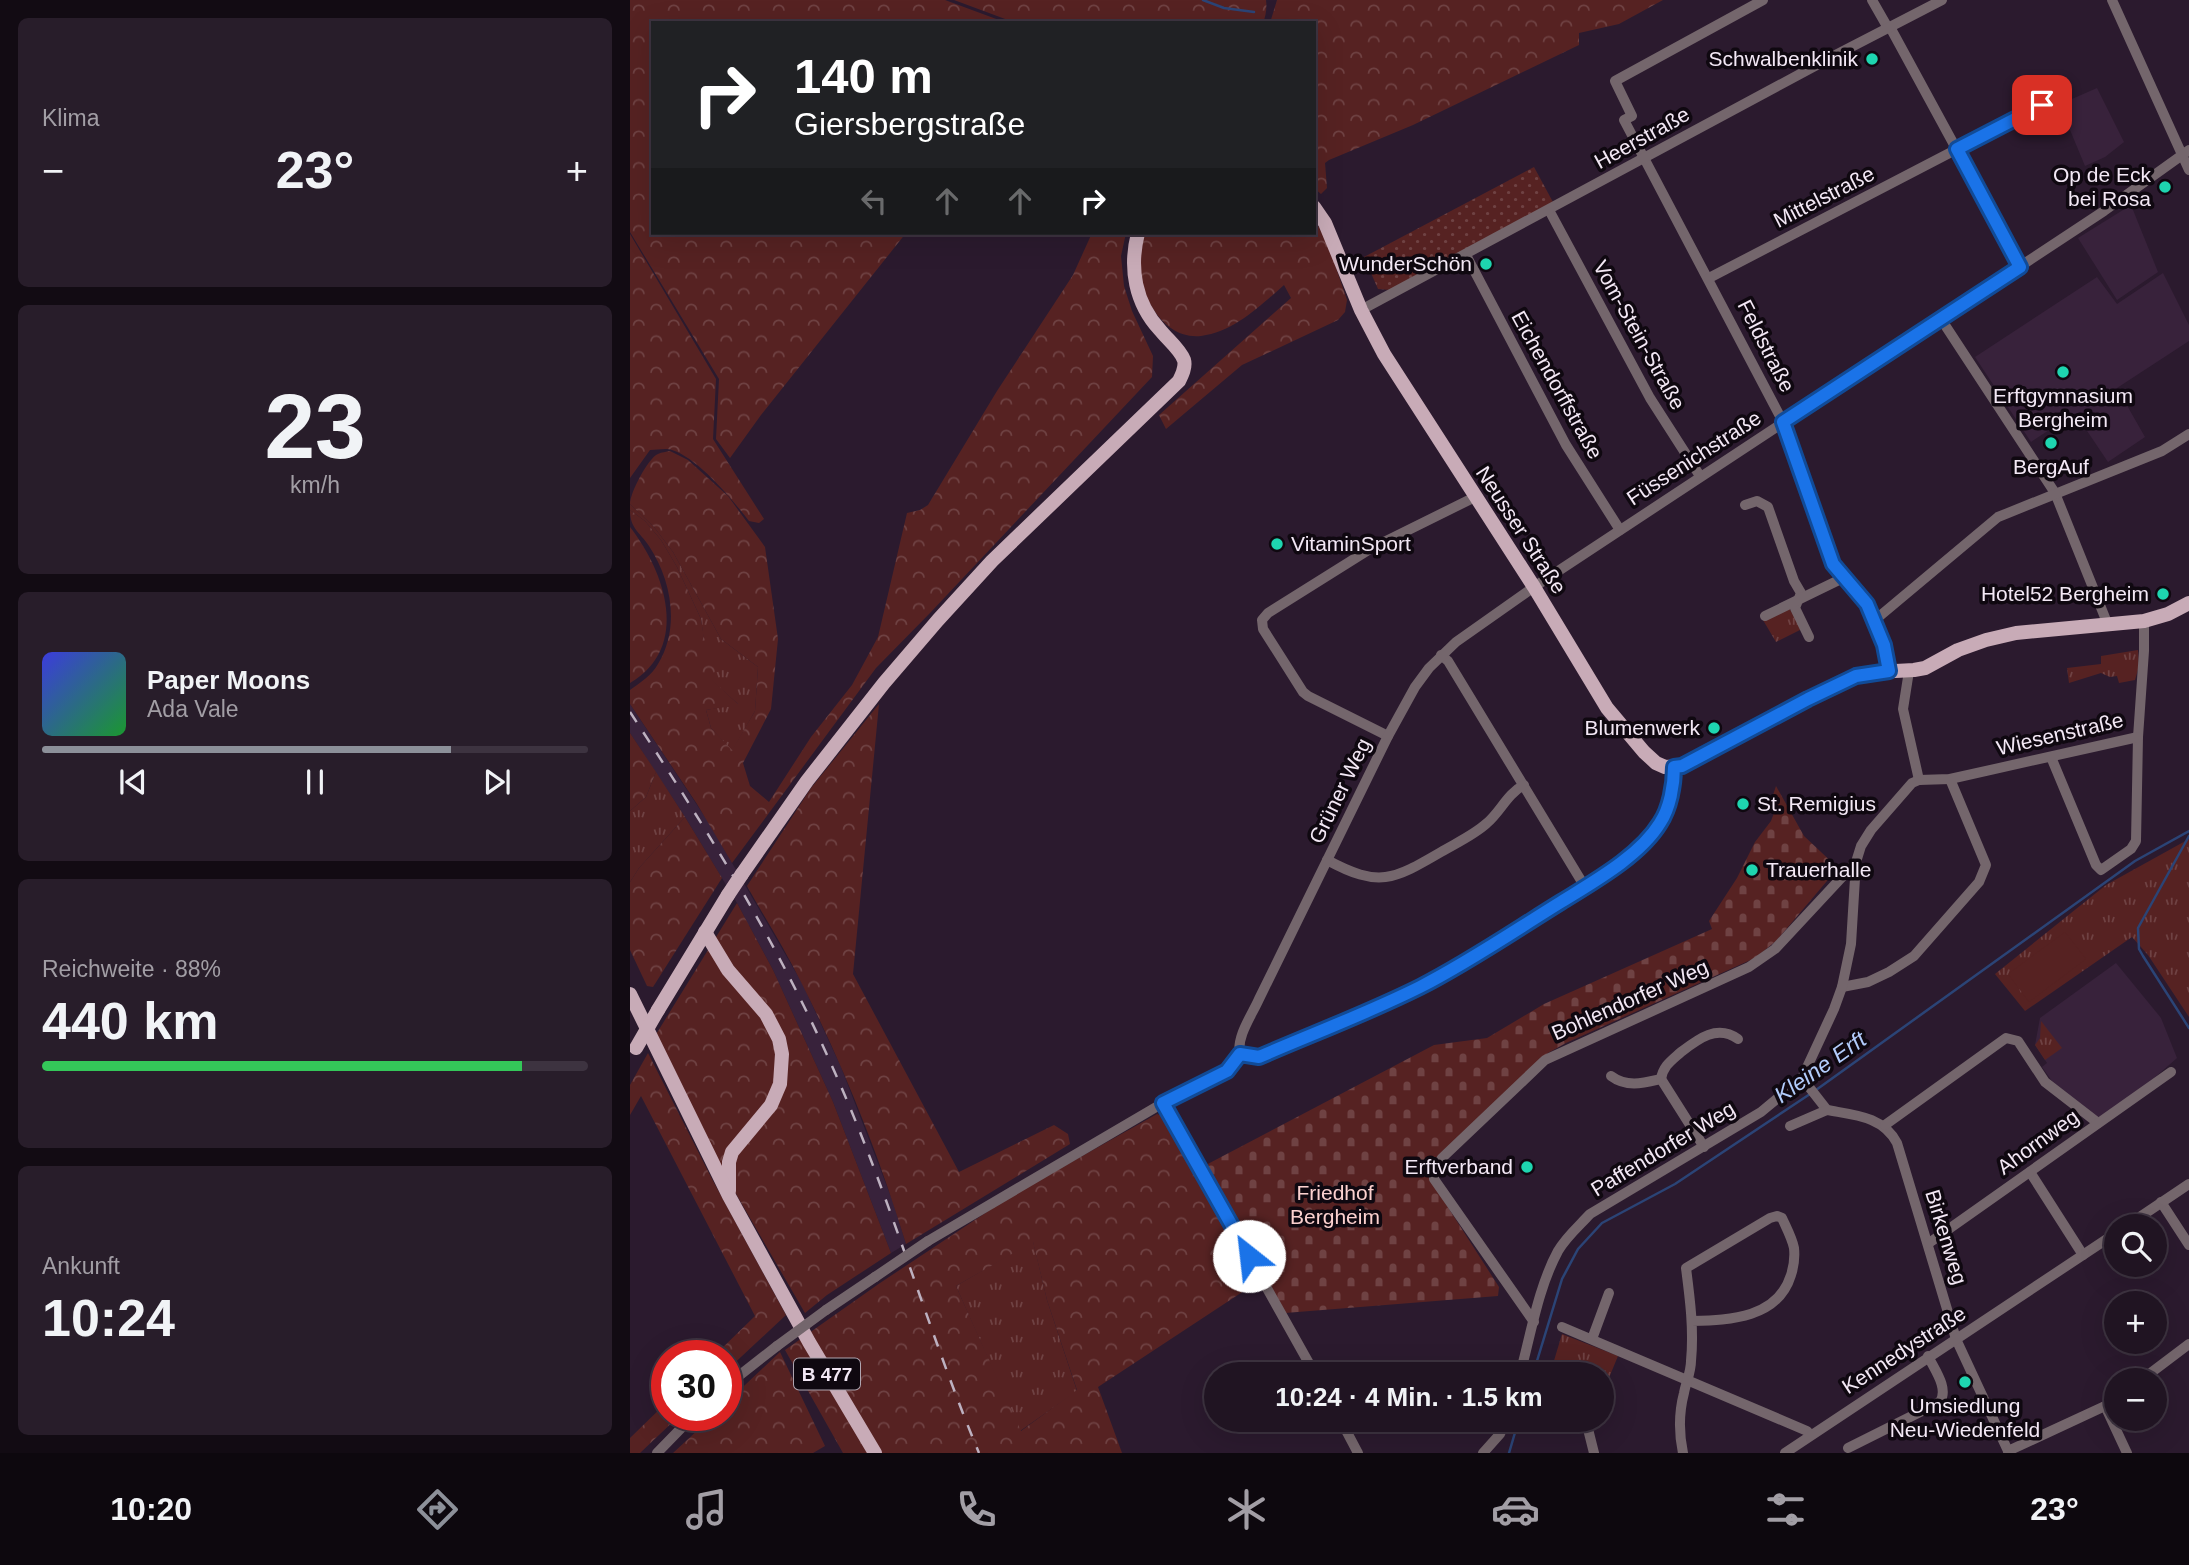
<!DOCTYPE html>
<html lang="de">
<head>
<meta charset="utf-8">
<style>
	:root { --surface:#201422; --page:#281d2a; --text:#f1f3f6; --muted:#a29ea5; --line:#3d3340; --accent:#8c9099 }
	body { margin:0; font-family:Helvetica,sans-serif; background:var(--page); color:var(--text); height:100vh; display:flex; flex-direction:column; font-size:26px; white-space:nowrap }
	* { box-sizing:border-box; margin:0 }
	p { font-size:23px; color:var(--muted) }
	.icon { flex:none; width:38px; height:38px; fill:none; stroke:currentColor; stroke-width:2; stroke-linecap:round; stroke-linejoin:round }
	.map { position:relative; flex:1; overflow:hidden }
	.details { display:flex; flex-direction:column; gap:18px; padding:18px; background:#120b13; width:630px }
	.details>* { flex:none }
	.top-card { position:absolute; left:21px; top:21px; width:665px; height:214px; border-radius:0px; box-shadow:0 7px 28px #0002,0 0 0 2px var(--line); background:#202124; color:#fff; overflow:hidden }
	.fabs { position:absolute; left:1474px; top:1214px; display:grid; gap:14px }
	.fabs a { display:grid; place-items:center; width:63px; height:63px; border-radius:50%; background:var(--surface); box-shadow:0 7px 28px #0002,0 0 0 2px var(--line); font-size:35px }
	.speed { position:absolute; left:21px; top:1340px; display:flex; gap:14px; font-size:35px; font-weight:700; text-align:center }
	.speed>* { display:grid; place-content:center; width:91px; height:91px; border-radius:50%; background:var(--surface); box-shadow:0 7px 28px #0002,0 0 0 2px var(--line); line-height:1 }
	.speed .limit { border:10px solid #d22; background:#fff; color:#111 }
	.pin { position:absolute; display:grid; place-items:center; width:60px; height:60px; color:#fff; margin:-30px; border-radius:14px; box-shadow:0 4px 10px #0006 }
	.me { position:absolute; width:77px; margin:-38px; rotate:331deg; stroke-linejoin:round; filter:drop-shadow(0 0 5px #0008) }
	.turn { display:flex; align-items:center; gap:24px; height:147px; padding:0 28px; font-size:32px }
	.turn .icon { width:91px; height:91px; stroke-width:2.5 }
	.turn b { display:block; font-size:49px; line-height:60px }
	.lanes { display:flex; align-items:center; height:66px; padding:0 28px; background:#0003; justify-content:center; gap:35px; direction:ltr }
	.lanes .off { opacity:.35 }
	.big { font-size:52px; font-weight:700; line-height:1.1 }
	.details .tile { flex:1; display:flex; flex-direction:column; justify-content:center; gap:10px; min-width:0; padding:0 24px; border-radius:10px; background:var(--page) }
	.details .dial { align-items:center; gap:0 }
	.dial b { font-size:91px; line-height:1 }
	.song { display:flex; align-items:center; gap:21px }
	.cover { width:84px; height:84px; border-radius:10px; background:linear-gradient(135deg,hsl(240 70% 55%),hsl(130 70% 35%)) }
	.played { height:7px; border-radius:4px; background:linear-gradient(90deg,var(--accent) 75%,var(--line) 75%) }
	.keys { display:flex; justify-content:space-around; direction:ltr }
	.heat { display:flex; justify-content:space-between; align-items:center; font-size:38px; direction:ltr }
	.charge { height:10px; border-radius:5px; background:linear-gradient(90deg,#34c759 88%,var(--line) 0) }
	.trip { position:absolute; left:574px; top:1362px; width:410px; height:70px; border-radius:35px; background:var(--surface); box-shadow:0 7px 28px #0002,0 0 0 2px var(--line); font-weight:700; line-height:70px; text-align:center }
	.menu { display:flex; height:112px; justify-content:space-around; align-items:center; background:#0d080e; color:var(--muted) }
	.menu .icon { width:49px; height:49px }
	.menu .active { color:var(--accent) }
	.menu b { font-size:32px; color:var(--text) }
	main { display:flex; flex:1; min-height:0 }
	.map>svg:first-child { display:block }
</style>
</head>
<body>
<main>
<section class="details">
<div class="tile"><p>Klima</p>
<div class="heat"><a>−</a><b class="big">23°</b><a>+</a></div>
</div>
<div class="tile dial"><b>23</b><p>km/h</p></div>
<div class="tile">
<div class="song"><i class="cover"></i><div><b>Paper Moons</b><p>Ada Vale</p></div></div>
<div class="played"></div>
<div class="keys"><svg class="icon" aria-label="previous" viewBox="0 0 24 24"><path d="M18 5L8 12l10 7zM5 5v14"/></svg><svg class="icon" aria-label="pause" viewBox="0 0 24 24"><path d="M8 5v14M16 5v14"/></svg><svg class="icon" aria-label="next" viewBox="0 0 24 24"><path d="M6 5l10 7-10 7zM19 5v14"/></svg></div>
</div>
<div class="tile"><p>Reichweite · 88%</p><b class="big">440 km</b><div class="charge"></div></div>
<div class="tile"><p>Ankunft</p><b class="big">10:24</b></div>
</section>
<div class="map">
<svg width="1559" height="1453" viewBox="0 0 1559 1453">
	<defs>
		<pattern id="grass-tufts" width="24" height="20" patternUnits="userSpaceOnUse" patternTransform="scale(1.75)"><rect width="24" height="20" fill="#562222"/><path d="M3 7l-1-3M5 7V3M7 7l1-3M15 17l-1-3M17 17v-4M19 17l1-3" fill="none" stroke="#6f4243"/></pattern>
		<pattern id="forest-crowns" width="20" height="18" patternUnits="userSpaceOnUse" patternTransform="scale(1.75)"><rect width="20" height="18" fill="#562222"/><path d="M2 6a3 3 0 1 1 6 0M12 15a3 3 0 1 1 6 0" fill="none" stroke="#6f4243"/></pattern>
		<pattern id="cemetery-stones" width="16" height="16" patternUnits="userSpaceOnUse" patternTransform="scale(1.75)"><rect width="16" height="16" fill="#562222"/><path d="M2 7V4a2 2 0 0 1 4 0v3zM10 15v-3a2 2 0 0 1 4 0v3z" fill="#6f4243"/></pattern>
		<pattern id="garden-dots" width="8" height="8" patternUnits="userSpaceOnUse" patternTransform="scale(1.75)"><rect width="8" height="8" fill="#562222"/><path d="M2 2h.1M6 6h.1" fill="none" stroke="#6f4243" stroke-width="1.8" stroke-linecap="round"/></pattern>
	</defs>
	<rect width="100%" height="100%" fill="#2b1a2e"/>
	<!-- built -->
	<g fill="#38223b">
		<path d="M1467,88L1494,142L1475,157L1455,166L1435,118L1441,115L1435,102Z"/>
		<path d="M1501,205L1528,272L1487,300L1448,238Z"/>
		<path d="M1533,273L1559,325V341L1487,388L1515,437L1478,462L1445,413L1401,442L1345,357L1467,277L1487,304Z"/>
		<path d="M0,704L77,820L172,983L211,1067L263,1202L276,1244L261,1253L203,1102L143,970L107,903L55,817L0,733Z"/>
		<path d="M1486,963L1531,1018L1547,1058L1507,1093L1469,1118L1422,1081L1412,1067L1417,1063L1405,1045L1410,1018Z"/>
	</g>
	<!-- grass -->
	<g fill="url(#grass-tufts)">
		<path d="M0,504L24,527L43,552L91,639L128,667L125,711L102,751L81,728L76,710L108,704L79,678L71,619L47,567L31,540L15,521L0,510Z"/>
		<path d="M1159,608L1172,629L1146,642L1133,620Z"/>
		<path d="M1508,650L1509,666L1505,680L1489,683L1487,676L1480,677L1471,673L1439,683L1437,668L1471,664V656Z"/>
		<path d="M26,772L55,817L9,868L0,882V811L16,797Z"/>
		<path d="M1559,839V1017L1518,955L1502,937L1395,1011L1365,974L1476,885Z"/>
		<path d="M1411,1021L1432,1048L1415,1060L1405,1045L1410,1038Z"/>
		<path d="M403,1241L417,1300L447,1391L390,1431L326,1286Z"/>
		<path d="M932,1334L988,1356L971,1397V1374H920Z"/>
	</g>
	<!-- forest -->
	<g fill="url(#forest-crowns)" fill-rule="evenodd">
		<path d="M0,0H315L377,23H23V233H276L131,415L100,458L86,439L89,379L0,232Z"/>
		<path d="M324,0H636C637,8 636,15 633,23H386Z"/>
		<path d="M647,0H1033L989,24L949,33V45L783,125L699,160L695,163L697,188L691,194L684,188V23H640Z"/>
		<path d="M684,219L697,241L717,300L715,312L708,320L612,365L536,429L529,415L661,298L654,285C630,306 604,332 571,336C532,340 509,293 508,260C508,251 511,241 513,233H684Z"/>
		<path d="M462,233H496L491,256L494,286L502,311L523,356L522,377L300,613L246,668L102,863L67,804L0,704V690C10,683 22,675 28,664C50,628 42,581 19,546C10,532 0,529 0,510L15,521L31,540L47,567L71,619L74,638L91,665L80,678L109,705L76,710L81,728L102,750L125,711L128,667L91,639L43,552L24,527L0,504C0,493 18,458 28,454C32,452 36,452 40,451L58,460L98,496L135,547L148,639L141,709L113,763L120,786L139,802L181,737L222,685L248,637L277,513L290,510L298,505L367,391L443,275Z"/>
		<path d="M0,234L86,379L83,439L134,519L129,523L119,521C102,499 68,458 42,450C36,448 27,450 20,450L0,478Z"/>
		<path d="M0,527C35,572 61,647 0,683Z"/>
		<path d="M249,704L223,974L329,1172L424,1125L438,1134L440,1144L276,1244C249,1155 214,1067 172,984C156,951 135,918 117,886L181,788Z"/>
		<path d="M0,733L26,772L16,797L0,811Z"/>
		<path d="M55,817L92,878L23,987L17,986L0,950V882L9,868Z"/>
		<path d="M107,903L143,970L203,1102L261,1253L197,1295L175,1313L91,1168L25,1036Z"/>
		<path d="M18,1053L82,1179L156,1315L96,1371V1356H84L125,1316L11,1096L0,1115V1085Z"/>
		<path d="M527,1114L533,1116L626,1283L468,1387L492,1453H213L155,1350L250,1283L381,1196ZM403,1242L417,1300L447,1390L391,1431L326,1286Z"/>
		<path d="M150,1352L195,1446L183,1453H43L83,1416H96V1403Z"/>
		<path d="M37,1402V1416H49L10,1453H0V1438Z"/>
	</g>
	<!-- cemetery -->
	<path fill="url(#cemetery-stones)" d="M1146,786L1174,836L1208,868L1146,941L1125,958L936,1043L918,1053L796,1173L869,1287L868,1296L655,1313L572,1167L804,1045L857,1038L914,1004L1082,929L1079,921L1107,878L1125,842L1141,821L1144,813L1142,798Z"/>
	<!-- garden -->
	<path fill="url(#garden-dots)" d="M904,167L924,204L761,290L748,289L734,257Z"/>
	<!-- pitch -->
	<path fill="#562222" d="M1435,932L1456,959L1399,1002L1378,974Z"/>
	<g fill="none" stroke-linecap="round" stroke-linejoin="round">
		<!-- stream -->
		<g stroke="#2b4476" stroke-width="2.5">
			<path d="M573,0L594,8L624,12"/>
			<path d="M1559,836L1508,928L1509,949L1513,956L1559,1028"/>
			<path d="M1186,1090L1505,861L1559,831"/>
			<path d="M903,1374L932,1279L948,1249L972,1223L1045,1184L1180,1094"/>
			<path d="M879,1453L889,1419"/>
		</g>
		<!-- minor -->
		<g stroke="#74666c" stroke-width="10">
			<path d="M1133,0L985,81L1002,116L994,120L1153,422L1203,564L1237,604L1254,645L1259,671"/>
			<path d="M1242,0L1258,28"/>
			<path d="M1482,0L1559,170"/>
			<path d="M1260,27L1390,266"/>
			<path d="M919,210L1020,398L1070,476"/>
			<path d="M836,255L936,445L990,530"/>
			<path d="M1079,278L1412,105"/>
			<path d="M731,310L1196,60L1312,0"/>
			<path d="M1311,319L1425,493L1478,625"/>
			<path d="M1115,505L1127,501L1138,507L1164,581L1171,593L1165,608L1179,637"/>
			<path d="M1135,616L1209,580L1214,576"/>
			<path d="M1245,620L1368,517L1532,451L1559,434"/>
			<path d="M811,655L818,661L955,887"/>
			<path d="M1279,671L1273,709L1289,780"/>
			<path d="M758,736L678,696L673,692L633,629L632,620L638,613L740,549L845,497"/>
			<path d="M1421,757L1466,865L1471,870L1501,849L1506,841L1508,737L1514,651V621"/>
			<path d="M697,860C749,888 763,880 811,852C826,843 844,835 857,823C871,811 877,794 894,785"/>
			<path d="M1212,987L1238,982L1259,972L1284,956L1349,882L1356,865L1320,779"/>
			<path d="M610,1054C606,1037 622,1015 629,999L758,736L785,687L799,668L826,642L904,587L1474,211L1559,150"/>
			<path d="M610,1054L629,1057L787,988L816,973L987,865L1010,847L1030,824L1044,781V767"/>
			<path d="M981,1076C997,1088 1014,1083 1031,1079L1074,1147"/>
			<path d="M1172,1078L1197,1110C1224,1115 1253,1116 1267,1143L1326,1339L1379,1453"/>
			<path d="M1031,1079C1033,1066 1041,1061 1051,1052C1068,1039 1087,1024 1108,1039"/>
			<path d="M533,1103L685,1374"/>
			<path d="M1255,1125L1376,1038L1388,1041L1415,1082L1468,1123"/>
			<path d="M1160,1126L1197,1110"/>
			<path d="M1400,1172L1453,1255"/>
			<path d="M1531,1202L1559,1245"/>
			<path d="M1495,1227L1559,1184"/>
			<path d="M298,1241L533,1103L597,1071L610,1054"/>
			<path d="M1299,1243L1541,1072"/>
			<path d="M196,1310L245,1277"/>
			<path d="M904,1322L804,1179V1170L812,1158L915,1060L1119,967L1145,949L1226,862"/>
			<path d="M932,1327L1177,1431L1180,1435"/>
			<path d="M962,1339L979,1293"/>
			<path d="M890,1374C901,1334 908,1288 928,1251C936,1237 949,1226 960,1214L1131,1112L1172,1078L1204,1009L1212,987L1221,944L1226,862L1231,846L1241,830L1282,783L1289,780L1320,779L1508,737"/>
			<path d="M1510,1381L1559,1344"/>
			<path d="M96,1386L147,1346"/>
			<path d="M1475,1406L1497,1453"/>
			<path d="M710,1419L728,1453"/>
			<path d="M944,1419L958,1429L964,1453"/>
			<path d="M1218,1448L1310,1402C1319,1388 1304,1369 1298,1356"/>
			<path d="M1378,1451L1475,1406L1486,1398"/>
			<path d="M27,1453L63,1416"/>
			<path d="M853,1453L870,1434L877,1419"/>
			<path d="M1053,1453C1049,1434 1049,1412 1054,1393C1056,1382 1061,1372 1061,1361C1064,1330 1060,1299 1056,1268L1140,1218L1147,1216L1152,1218C1156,1227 1162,1238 1164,1248C1165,1258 1164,1266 1161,1275C1148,1318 1101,1320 1062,1321"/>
			<path d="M1155,1453L1486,1233"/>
		</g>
		<!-- major -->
		<g stroke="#c8abb7" stroke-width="14">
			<path d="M684,207L695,223L731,310L754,354L904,587L977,708L1014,752L1026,763L1035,767L1052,766L1178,699L1226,676L1247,672L1284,670L1295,668L1328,650L1356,640L1386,633L1514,621L1538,614L1559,603"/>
			<path d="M112,874L177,781L254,683L308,620L362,561L549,381C552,375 556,367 554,360C550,349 537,339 530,330C505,303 499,268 508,233"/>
			<path d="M75,932L98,970L136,1014L149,1039L152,1054L150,1084L141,1105L102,1152L99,1162V1191"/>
			<path d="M0,994L99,1196L179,1342L245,1453"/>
			<path d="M28,1010L98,895"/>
		</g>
		<!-- rail -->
		<path stroke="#bdb1c0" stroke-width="2.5" stroke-dasharray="12 12" stroke-linecap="butt" d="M0,712C76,828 145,938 202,1066C259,1192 296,1326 349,1453"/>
		<!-- minor-bridge -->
		<g stroke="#74666c" stroke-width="10">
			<path d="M245,1277L298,1241"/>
			<path d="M147,1346L196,1310"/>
		</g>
		<!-- major-bridge -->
		<g stroke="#c8abb7" stroke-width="14">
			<path d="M98,895L112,874"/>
			<path d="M6,1048L28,1010"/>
		</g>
	</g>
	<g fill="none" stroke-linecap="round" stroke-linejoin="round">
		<!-- route casing -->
		<g stroke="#114b97" stroke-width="18">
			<path id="route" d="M619,1256L533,1103L597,1071L610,1054L629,1057C682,1034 738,1013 790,987C839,962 884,931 931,902C963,882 1010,856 1030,823C1040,808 1044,785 1044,767L1052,766L1178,699L1226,676L1259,671L1254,645L1237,604L1203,564L1153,422L1390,267L1327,149L1412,105"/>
		</g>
		<!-- route -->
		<use href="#route" stroke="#1a73e8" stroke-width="12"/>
	</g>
	<!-- markers -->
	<g fill="#1ed5b0" stroke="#0f0810" stroke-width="2.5">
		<circle cx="1242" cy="59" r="7"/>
		<circle cx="1535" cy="187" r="7"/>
		<circle cx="856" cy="264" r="7"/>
		<circle cx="1433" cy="372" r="7"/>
		<circle cx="1421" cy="443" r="7"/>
		<circle cx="647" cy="544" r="7"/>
		<circle cx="1533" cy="594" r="7"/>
		<circle cx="1084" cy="728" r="7"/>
		<circle cx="1113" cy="804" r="7"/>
		<circle cx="1122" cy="870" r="7"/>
		<circle cx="897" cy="1167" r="7"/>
		<circle cx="1335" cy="1382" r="7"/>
	</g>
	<g text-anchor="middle" stroke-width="7" stroke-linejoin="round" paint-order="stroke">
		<!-- shield labels -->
		<rect fill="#0f0810" stroke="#afa5b0" stroke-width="2" x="164" y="1358.5" width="66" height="31" rx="5"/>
		<g font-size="19" font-weight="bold" fill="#f3e8f5">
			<text x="197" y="1381">B 477</text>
		</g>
		<!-- poi labels -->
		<g font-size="21" fill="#f3e8f5" stroke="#0f0810" text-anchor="end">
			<text x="1228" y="66">Schwalbenklinik</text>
			<text x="1521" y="182">Op de Eck<tspan x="1521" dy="24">bei Rosa</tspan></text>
			<text x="842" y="271">WunderSchön</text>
			<text x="1433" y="403" text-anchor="middle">Erftgymnasium<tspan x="1433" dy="24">Bergheim</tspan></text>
			<text x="1421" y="474" text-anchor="middle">BergAuf</text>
			<text x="661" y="551" text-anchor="start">VitaminSport</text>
			<text x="1519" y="601">Hotel52 Bergheim</text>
			<text x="1070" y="735">Blumenwerk</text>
			<text x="1127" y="811" text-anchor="start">St. Remigius</text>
			<text x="1136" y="877" text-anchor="start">Trauerhalle</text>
			<text x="883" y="1174">Erftverband</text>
			<text x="1335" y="1413" text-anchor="middle">Umsiedlung<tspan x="1335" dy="24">Neu-Wiedenfeld</tspan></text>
		</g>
		<!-- street labels -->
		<g font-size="21" fill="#f3e8f5" stroke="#0f0810">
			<text transform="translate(1012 138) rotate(-29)" y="7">Heerstraße</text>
			<text transform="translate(1194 197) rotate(-27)" y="7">Mittelstraße</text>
			<text transform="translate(1009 335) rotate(61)" y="7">Vom-Stein-Straße</text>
			<text transform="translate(1136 346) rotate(63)" y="7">Feldstraße</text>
			<text transform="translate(927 385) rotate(61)" y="7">Eichendorffstraße</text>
			<text transform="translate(1064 458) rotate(-33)" y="7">Füssenichstraße</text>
			<text transform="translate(891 530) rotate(57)" y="7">Neusser Straße</text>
			<text transform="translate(1430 734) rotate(-13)" y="7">Wiesenstraße</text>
			<text transform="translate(710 791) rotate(-64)" y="7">Grüner Weg</text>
			<text transform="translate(1000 1000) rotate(-24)" y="7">Bohlendorfer Weg</text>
			<text transform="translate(1408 1142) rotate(-36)" y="7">Ahornweg</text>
			<text transform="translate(1033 1149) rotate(-31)" y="7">Paffendorfer Weg</text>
			<text transform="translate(1316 1237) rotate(73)" y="7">Birkenweg</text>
			<text transform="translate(1274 1350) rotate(-33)" y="7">Kennedystraße</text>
		</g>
		<!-- park labels -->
		<g font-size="21" fill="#fcd1cf" stroke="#0f0810">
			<text x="705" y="1200">Friedhof<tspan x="705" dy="24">Bergheim</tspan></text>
		</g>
		<!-- water labels -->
		<g font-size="23" font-style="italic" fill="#b2ccfb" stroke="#0f0810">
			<text transform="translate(1190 1067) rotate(-35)" y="8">Kleine Erft</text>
		</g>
	</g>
</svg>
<div class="fabs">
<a><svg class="icon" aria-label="search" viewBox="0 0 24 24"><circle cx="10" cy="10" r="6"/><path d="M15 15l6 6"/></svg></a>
<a>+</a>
<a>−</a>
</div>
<div class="speed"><div class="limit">30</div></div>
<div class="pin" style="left:1412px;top:105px;background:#d93025"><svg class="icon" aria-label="arrive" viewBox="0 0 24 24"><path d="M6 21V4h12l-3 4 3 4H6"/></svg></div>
<svg class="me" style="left:619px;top:1256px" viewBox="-20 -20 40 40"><circle r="19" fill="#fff"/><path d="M0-13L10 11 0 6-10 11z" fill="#1a73e8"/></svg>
<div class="trip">10:24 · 4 Min. · 1.5 km</div>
<div class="top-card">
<div class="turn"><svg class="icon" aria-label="right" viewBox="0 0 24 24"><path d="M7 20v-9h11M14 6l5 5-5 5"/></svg><div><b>140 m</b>Giersbergstraße</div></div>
<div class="lanes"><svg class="icon off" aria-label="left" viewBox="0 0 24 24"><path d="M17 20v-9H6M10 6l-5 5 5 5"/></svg><svg class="icon off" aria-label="ahead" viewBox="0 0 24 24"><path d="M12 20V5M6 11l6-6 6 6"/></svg><svg class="icon off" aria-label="ahead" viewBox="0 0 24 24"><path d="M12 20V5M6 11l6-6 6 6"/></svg><svg class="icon" aria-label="right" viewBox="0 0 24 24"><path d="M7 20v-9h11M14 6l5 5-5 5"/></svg></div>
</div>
</div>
</main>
<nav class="menu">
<b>10:20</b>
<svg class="icon active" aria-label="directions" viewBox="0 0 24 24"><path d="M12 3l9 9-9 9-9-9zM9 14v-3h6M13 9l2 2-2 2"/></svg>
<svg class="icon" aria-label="music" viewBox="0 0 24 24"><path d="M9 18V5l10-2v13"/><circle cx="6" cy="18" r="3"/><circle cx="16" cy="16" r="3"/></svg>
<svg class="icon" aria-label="phone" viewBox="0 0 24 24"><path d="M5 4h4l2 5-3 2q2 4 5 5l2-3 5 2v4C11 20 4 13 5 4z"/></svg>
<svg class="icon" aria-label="climate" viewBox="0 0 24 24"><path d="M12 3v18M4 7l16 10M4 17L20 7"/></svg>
<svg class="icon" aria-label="car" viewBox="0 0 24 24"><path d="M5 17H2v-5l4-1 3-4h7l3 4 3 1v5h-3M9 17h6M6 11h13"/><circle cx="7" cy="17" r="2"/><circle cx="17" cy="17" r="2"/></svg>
<svg class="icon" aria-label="filters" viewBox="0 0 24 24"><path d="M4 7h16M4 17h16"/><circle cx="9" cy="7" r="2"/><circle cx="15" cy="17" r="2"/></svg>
<b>23°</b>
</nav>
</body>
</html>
